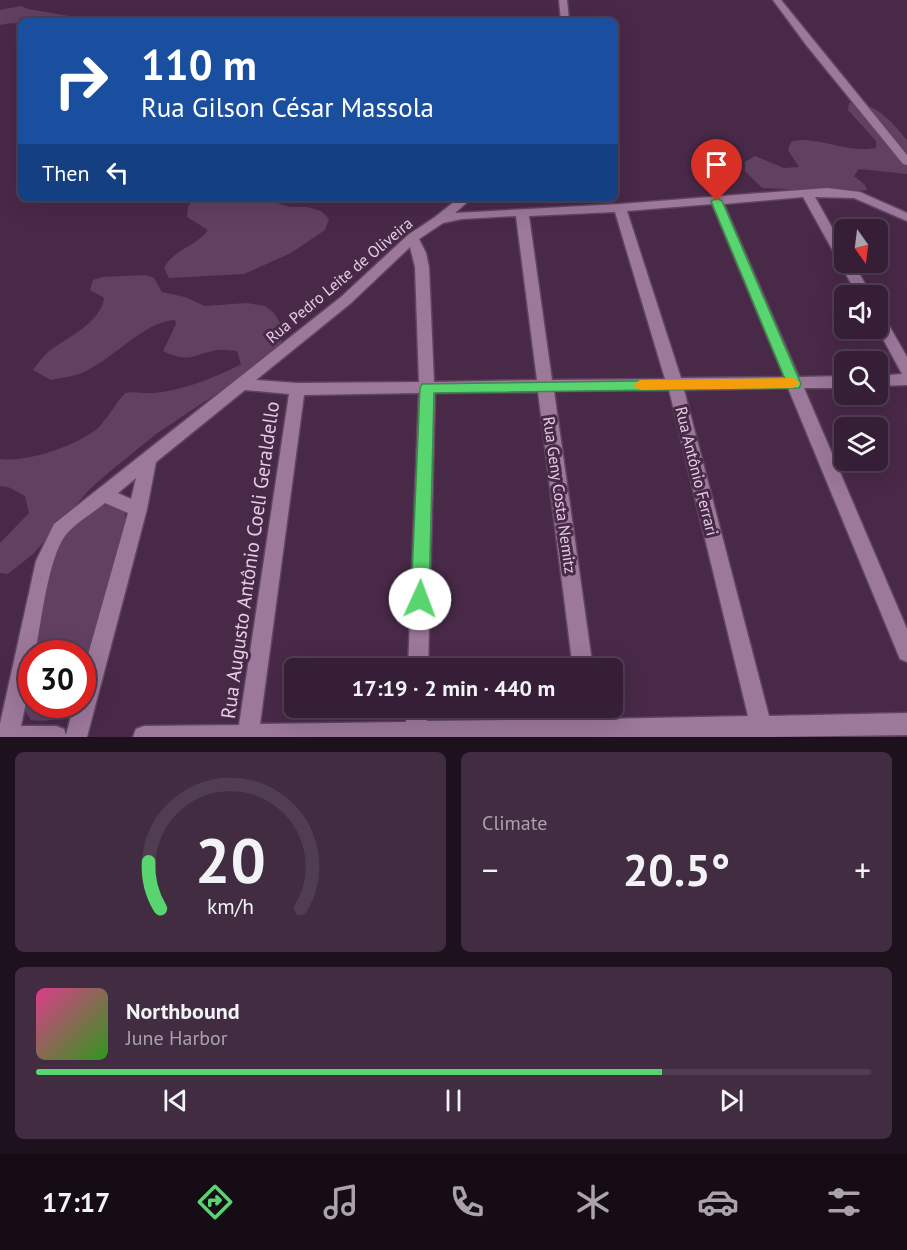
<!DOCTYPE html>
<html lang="en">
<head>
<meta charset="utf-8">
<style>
	:root { --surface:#361f36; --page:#412c42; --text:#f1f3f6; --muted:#aaa2ad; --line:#503d51; --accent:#59d56f }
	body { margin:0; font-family:"PT Sans",sans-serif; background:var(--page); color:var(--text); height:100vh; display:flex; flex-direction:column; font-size:22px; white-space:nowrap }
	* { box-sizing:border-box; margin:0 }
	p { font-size:20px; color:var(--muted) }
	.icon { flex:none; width:33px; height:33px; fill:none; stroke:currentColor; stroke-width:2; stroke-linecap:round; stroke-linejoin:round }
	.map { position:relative; height:737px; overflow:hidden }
	.panel { display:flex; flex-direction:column; gap:15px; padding:15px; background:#1e111e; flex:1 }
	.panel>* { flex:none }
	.hud { position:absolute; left:18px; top:18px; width:600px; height:183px; border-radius:9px; box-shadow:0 6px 24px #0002,0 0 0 2px var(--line); background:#1a4fa0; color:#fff; overflow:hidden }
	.needle { width:39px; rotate:166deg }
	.tools { position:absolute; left:834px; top:219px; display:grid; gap:12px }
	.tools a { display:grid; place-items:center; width:54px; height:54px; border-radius:9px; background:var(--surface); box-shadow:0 6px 24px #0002,0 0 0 2px var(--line); font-size:30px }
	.speed { position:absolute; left:18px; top:640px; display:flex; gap:12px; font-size:30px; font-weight:700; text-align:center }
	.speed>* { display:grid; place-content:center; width:78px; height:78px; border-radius:50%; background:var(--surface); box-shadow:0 6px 24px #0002,0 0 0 2px var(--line); line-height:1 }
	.speed .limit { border:9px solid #d22; background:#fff; color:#111 }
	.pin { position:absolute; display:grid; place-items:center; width:51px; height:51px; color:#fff; margin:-62px -26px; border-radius:50% 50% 50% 0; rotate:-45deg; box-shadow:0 0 6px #0007 }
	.pin .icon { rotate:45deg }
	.me { position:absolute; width:66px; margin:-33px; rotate:2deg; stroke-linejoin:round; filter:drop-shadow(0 0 4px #0008) }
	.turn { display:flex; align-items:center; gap:21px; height:126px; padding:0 24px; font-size:27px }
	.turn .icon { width:78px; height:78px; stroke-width:2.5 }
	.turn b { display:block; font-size:42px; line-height:51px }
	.then { display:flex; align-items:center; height:57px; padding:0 24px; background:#0003; gap:12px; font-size:22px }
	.big { font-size:45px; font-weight:800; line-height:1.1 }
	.panel .widget { flex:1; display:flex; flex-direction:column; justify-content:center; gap:9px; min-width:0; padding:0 21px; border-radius:9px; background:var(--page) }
	.panel .dial { align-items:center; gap:0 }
	.dial svg { height:156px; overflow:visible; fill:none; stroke:var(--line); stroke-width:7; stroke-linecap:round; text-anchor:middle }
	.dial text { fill:var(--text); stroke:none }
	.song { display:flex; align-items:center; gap:18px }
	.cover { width:72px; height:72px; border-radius:9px; background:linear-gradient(135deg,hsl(330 70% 55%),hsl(110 70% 35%)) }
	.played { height:6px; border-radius:3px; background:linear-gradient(90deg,var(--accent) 75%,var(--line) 75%) }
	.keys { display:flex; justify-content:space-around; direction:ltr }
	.heat { display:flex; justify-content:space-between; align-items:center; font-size:33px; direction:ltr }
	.panel .tiles { flex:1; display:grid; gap:15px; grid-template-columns:1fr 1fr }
	.widget:last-child { grid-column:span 2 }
	.trip { position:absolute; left:284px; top:658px; width:339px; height:60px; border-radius:9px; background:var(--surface); box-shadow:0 6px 24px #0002,0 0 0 2px var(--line); font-weight:800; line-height:60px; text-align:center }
	.dock { display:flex; height:96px; justify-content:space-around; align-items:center; background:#160c16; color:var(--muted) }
	.dock .icon { width:42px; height:42px }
	.dock .selected { color:var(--accent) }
	.dock b { font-size:27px; color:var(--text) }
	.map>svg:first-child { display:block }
</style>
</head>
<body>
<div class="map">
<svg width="907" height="737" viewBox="0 0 907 737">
	<rect width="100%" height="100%" fill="#482948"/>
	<!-- green -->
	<g fill="#614061">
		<path d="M21,6L28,9L69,16C49,26 23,20 0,25V10Z"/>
		<path d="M849,103C876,102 890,120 907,140V174L859,169L854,176L865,185L867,190L846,192L762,188L745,171V162L755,156L784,168L799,167L788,150L791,142C813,134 846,154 876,148V141L848,110Z"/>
		<path d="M194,198H261L290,207H307L321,211L329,219L325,230L291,253L244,274L169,278L164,268C174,249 196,247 208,230L187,217L188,207Z"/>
		<path d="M145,275L154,278L162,292L185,297L205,306L247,303L265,306L274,313L280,323L283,334L281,343L273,354L222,390L156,434L108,473L89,490L33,554L8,574L0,573V543L29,513L25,496L8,487L0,486V459C27,463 78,445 98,428C106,421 121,395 126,393C135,391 145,394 154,393C183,390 215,378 241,364L237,351C231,351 224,349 218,350C193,354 190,364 163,351L176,324L175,320C145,321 114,358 86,371C75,377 63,377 51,380L33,370C38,364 42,357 48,352C66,338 101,323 104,298L90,290L93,280L102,277Z"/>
		<path d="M112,505L124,511L127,522L83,676L82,654H32L45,577L64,529L94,506Z"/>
		<path d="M31,655L32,705H71C61,720 49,722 31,720L23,708Z"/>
	</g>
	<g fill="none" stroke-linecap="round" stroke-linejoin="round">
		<!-- minor casing -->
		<g stroke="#604560" stroke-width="3">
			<g id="minor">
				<path d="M559,0H567L569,21H561Z"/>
				<path d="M773,0H781L907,155V165L903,164L807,46Z"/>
				<path d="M827,188L860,192L907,213V221L854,198L815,197L844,249V262H853L872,296H858L803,197L724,204L799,377L844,376V388H804L907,629V662L900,659L788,388L684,390L769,716L907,713V735L772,737H133L136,729L144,726L239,725L289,394L245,390L156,462L147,509L87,737H0V724L36,561L54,524L341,297L408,235L435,217L459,198H472L455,213L620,204ZM712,204L784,377L681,378L627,211ZM615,212L665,379L552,380L529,216ZM516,216L537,380L434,382L429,267L426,253L419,239L443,223L462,219ZM410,247L415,267L419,382L297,383L256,380L351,303ZM669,390L748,716L600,719L599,708H577L579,719L427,721L428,708H406V722L260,724L304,395L419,393L408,669H428L435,393L538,392L573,669H593L554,391ZM136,478L131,499L118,493ZM105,503L128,513L82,676V705H74L66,735L64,729L56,726H21L32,674V654H35C41,624 48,559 65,536C75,523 93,513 105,503Z"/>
				<path d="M878,313L883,315L907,357V385L878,386V376L902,374L877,328Z"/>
			</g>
		</g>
		<!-- minor -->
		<use href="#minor" fill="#9c789b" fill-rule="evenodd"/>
	</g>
	<!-- route -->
	<path fill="#59d56f" stroke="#3a8a48" stroke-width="1.5" d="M717,198L722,201L801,384L799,388L434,393L429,599L426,604L420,607L414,604L411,599L420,388L422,384L785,379L711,201Z"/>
	<!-- slow -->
	<path fill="#f59e0b" d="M793,378L800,383L793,388L640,390L633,385L640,380Z"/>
	<g text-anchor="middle" stroke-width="6" stroke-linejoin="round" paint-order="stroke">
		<!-- street labels -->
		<g font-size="16" fill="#e3cfe2" stroke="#482948">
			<text transform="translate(339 280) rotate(-40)" y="6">Rua Pedro Leite de Oliveira</text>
			<text transform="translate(697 471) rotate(76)" y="6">Rua Antônio Ferrari</text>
			<text transform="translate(560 495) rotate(82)" y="6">Rua Geny Costa Nemitz</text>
		</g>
		<!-- near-street labels -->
		<g font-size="20" fill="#e3cfe2" stroke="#482948">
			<text transform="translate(250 560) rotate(-82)" y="7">Rua Augusto Antônio Coeli Geraldello</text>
		</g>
	</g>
</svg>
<div class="tools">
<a><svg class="needle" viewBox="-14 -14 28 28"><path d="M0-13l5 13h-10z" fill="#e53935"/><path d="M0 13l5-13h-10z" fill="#aaa2ad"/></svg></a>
<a><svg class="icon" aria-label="sound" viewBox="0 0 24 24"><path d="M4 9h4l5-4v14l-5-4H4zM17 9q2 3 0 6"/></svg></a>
<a><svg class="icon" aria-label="search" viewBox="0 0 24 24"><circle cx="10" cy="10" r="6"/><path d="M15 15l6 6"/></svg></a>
<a><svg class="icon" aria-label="layers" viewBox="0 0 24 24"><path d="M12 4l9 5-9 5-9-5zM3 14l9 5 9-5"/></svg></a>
</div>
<div class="speed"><div class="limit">30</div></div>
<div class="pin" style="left:717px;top:201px;background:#d93025"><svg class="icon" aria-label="arrive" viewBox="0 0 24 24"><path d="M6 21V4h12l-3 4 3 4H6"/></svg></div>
<svg class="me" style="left:420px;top:599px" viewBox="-20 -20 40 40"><circle r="19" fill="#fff"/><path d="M0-13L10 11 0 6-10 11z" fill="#59d56f"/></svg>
<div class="trip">17:19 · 2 min · 440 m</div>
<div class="hud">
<div class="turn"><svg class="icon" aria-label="right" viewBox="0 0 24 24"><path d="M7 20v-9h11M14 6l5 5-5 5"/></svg><div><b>110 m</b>Rua Gilson César Massola</div></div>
<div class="then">Then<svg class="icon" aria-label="left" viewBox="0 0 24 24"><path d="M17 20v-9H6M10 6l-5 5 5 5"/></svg></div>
</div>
</div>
<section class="panel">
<div class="tiles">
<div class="widget dial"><svg viewBox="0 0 100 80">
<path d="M14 69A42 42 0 1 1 86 69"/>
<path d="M14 69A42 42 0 0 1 8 45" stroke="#59d56f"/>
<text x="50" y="56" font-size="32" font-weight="700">20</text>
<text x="50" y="72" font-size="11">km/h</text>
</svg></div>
<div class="widget"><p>Climate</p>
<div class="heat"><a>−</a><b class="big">20.5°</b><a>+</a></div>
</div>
<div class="widget">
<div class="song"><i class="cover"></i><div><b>Northbound</b><p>June Harbor</p></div></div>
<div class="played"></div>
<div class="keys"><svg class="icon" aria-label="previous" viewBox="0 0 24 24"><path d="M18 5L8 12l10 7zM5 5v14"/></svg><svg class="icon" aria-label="pause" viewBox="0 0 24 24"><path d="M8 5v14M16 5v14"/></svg><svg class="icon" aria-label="next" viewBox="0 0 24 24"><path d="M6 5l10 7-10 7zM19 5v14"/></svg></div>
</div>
</div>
</section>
<nav class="dock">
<b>17:17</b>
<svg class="icon selected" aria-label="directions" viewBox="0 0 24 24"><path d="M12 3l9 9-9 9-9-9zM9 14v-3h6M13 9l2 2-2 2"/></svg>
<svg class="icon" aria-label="music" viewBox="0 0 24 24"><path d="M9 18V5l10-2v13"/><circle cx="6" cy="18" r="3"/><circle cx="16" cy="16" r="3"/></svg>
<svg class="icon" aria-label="phone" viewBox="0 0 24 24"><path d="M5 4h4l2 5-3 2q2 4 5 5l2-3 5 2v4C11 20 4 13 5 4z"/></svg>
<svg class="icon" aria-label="climate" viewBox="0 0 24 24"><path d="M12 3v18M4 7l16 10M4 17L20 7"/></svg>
<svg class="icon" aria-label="car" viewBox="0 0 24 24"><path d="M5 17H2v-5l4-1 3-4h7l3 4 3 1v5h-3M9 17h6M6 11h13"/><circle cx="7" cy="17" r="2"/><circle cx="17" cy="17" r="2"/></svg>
<svg class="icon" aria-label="filters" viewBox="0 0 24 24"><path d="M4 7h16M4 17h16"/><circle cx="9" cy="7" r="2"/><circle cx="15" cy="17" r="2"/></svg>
</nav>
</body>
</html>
